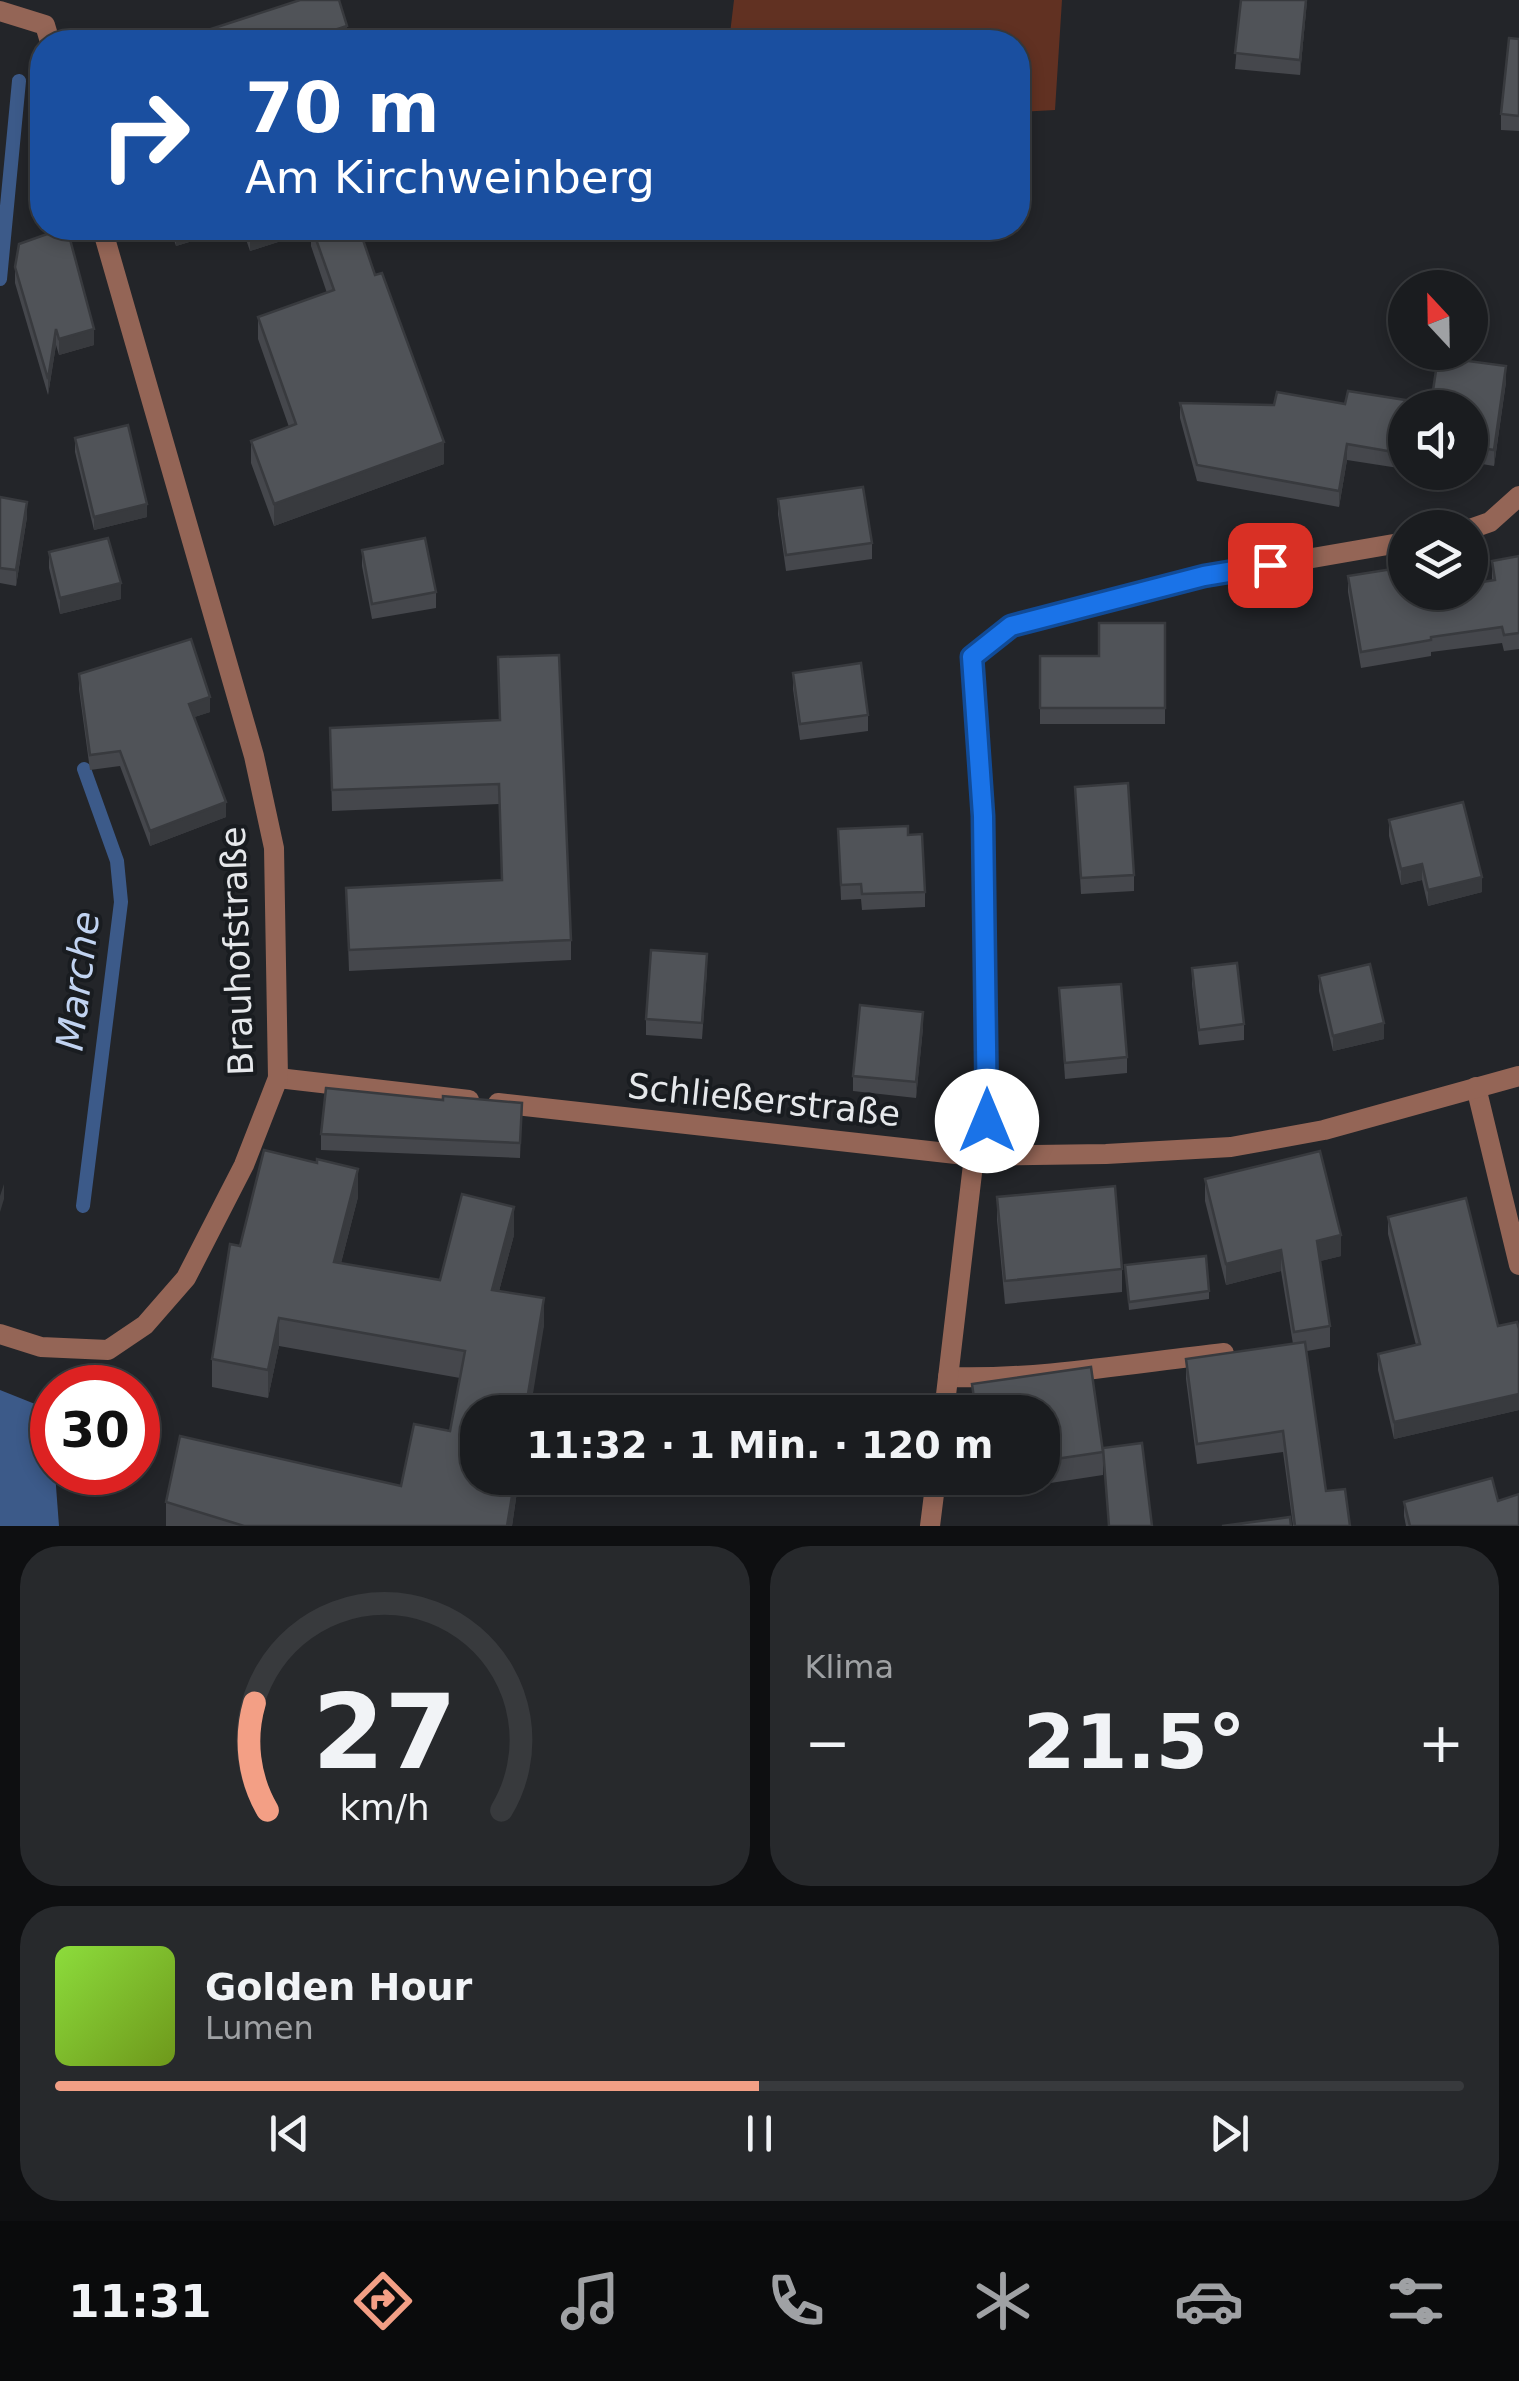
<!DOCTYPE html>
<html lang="de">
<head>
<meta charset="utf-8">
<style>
	:root { --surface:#1a1c1f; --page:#27292c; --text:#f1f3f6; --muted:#9fa1a4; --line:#383a3d; --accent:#f39f85 }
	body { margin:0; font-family:"DejaVu Sans",sans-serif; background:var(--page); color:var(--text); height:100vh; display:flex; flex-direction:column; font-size:38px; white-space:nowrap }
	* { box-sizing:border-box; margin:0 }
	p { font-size:32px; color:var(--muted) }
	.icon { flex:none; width:55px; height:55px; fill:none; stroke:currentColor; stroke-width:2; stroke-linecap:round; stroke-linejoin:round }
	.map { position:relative; height:1526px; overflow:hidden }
	.panel { display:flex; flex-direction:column; gap:20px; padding:20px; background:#0e0f11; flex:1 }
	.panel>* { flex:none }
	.hud { position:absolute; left:30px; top:30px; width:1000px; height:210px; border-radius:40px; box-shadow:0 5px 15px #0003,0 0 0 2px var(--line); background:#1a4fa0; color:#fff; overflow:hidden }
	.needle { width:65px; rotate:338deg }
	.buttons { position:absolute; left:1388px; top:270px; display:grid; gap:20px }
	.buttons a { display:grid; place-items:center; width:100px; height:100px; border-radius:50%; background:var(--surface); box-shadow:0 5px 15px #0003,0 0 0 2px var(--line); font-size:50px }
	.speed { position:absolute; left:30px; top:1365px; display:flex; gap:20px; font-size:50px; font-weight:700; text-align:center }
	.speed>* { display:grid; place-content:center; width:130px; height:130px; border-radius:50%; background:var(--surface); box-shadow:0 5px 15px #0003,0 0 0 2px var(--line); line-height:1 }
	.speed .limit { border:15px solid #d22; background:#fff; color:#111 }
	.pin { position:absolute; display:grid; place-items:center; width:85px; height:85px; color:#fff; margin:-42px; border-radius:20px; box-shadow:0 5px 15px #0006 }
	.me { position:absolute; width:110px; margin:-55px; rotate:0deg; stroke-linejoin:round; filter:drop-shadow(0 0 8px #0008) }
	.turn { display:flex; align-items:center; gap:35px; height:210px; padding:0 50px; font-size:45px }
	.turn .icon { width:130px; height:130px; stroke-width:2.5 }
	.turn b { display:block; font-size:70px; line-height:85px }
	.big { font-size:75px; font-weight:600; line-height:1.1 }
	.panel .tile { flex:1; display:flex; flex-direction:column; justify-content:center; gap:15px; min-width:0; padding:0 35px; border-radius:40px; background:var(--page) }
	.panel .dial { align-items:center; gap:0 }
	.dial svg { height:260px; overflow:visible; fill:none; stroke:var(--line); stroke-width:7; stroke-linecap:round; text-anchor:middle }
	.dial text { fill:var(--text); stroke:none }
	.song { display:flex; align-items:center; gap:30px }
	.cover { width:120px; height:120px; border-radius:15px; background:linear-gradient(135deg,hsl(90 70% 55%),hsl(80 70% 35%)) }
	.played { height:10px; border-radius:5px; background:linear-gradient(90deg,var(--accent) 50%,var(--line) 50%) }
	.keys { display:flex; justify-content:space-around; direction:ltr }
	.heat { display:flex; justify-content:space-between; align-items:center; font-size:55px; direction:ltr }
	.panel .tiles { flex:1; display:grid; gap:20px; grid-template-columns:1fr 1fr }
	.tile:last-child { grid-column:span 2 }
	.trip { position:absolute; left:460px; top:1395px; width:600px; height:100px; border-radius:40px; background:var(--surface); box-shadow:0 5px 15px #0003,0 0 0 2px var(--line); font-weight:600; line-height:100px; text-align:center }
	.menu { display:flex; height:160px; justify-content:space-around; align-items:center; background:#0a0b0c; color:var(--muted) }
	.menu .icon { width:70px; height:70px }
	.menu .selected { color:var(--accent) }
	.menu b { font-size:45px; color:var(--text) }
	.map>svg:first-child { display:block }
</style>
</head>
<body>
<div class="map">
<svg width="1519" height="1526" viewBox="0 0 1519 1526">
	<rect width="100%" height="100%" fill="#232529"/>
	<!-- green -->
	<path fill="#613122" d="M734,0H1062L1055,110L1018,112V42H729Z"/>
	<!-- water -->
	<path fill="#3c5a89" d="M0,1390L50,1410L52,1472L55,1473L59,1526H0Z"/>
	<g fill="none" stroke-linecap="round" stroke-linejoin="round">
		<!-- stream -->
		<g stroke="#3c5a89" stroke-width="14">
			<path d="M0,279L19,81"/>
			<path d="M83,1206L121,902L117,861L84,769"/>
		</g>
		<!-- minor -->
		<g stroke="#946556" stroke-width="20">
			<path d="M0,11L45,25L50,42"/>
			<path d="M1470,529L1490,522L1519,496"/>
			<path d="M278,1078L469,1100"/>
			<path d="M1476,1087L1519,1265"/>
			<path d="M498,1103L974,1156L1106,1154L1231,1147L1324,1130L1519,1076"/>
			<path d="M986,1156L983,816L972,657L1011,626L1203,577L1405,542"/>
			<path d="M0,1334L41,1347L108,1350L145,1325L186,1278L244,1165L278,1078L274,848L254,756L102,228"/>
			<path d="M948,1377C1040,1380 1133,1363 1224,1353"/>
			<path d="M944,1412L974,1156"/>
			<path d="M930,1526L936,1478"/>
		</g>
	</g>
	<!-- wall -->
	<g fill="#45474c">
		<path d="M1241,0H1307L1300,75L1235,69Z"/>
		<path d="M1519,39V131L1501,130V114Z"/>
		<path d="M170,228H232V229L176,246Z"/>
		<path d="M242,228H306V233L250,251Z"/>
		<path d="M311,228H359L444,464L274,526L251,463V441L289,427L258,339V317L327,293L311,246Z"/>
		<path d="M15,267L94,345L59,355L56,345L48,395L15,283Z"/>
		<path d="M1506,382L1494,466L1470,462V408H1405V469L1347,460L1339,507L1197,481L1180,418V403L1274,405L1431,404Z"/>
		<path d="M75,438L147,517L94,530L75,452Z"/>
		<path d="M0,497L27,517L16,586L0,583Z"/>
		<path d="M778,499L872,543V559L786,571L778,514Z"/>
		<path d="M362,550L436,592V608L372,619L362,566Z"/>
		<path d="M49,552L121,599L60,614L49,568Z"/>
		<path d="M1519,556V649L1504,651L1502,643L1431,652V656L1361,668L1348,592V576L1405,592L1492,580V561Z"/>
		<path d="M1165,623V724H1040V656H1099Z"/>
		<path d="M498,657L571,940V960L349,971L346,888L502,880L499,804L332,811L330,728L500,720Z"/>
		<path d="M793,673L868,715V731L800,740L793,689Z"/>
		<path d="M79,674L210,712L194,717L226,817L150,846L120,766L90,770L79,689Z"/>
		<path d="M1075,787L1134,875V891L1081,894Z"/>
		<path d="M1389,820L1482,892L1428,906L1422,880L1401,885L1389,836Z"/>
		<path d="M838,829L908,835L925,892V907L862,910L861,899L841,900Z"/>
		<path d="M1192,968L1244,1024V1040L1199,1045L1192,984Z"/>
		<path d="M707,970L702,1039L646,1035V1019Z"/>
		<path d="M1319,976L1384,1039L1333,1051L1319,991Z"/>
		<path d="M1059,988L1127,1057V1073L1065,1079Z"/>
		<path d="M923,1028L916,1098L853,1091V1076Z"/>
		<path d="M443,1100L522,1103L520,1158L321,1150V1134Z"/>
		<path d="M1205,1179L1341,1256L1320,1261L1330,1326V1347L1307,1351L1326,1491L1350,1526H1293L1283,1452L1197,1464L1186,1379V1359L1293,1344L1281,1271L1226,1285L1205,1201Z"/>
		<path d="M358,1197L341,1263L440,1280L514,1235L499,1291L544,1326L478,1478H519L512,1526H166V1502L401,1486L450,1431L460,1378L279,1346L268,1398L212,1387V1359L240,1246Z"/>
		<path d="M997,1197L1122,1269V1292L1005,1304L997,1220Z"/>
		<path d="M1388,1217L1498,1326L1519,1329V1410L1394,1439L1378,1370V1354L1416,1345L1388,1234Z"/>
		<path d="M1125,1265L1209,1291V1299L1129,1310Z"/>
		<path d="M1091,1367L1103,1452V1475L984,1493L982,1478H1042V1412H973L972,1384Z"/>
		<path d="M1498,1501L1519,1526H1406L1404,1516V1502Z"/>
	</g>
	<!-- shaded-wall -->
	<g fill="#383a3e">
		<path d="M1306,0H1307L1300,75V60Z"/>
		<path d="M347,26V42H297Z"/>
		<path d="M186,228H232V229L176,246V231Z"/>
		<path d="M274,228H306V233L250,251V235Z"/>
		<path d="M56,329V345L48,395V379Z"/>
		<path d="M94,329V345L59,355V339Z"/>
		<path d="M1506,366V382L1494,466V450Z"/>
		<path d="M444,442V464L274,526V504Z"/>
		<path d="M1347,444V460L1339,507V491Z"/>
		<path d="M27,502V517L16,586V570Z"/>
		<path d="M147,504V517L94,530V517Z"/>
		<path d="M121,583V599L60,614V598Z"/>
		<path d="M210,697V712L189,719V704Z"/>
		<path d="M226,802V817L150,846V831Z"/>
		<path d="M1422,864V880L1401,885V869Z"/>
		<path d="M1482,877V892L1428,906V890Z"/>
		<path d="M923,1012V1028L916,1098V1082Z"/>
		<path d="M1384,1023V1039L1333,1051V1036Z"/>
		<path d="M358,1169V1197L334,1290V1262Z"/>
		<path d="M4,1184V1199L0,1212V1196Z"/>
		<path d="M514,1207V1235L492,1317V1290Z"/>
		<path d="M1341,1235V1256L1317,1262V1241Z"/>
		<path d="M1281,1250V1271L1226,1285V1264Z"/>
		<path d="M544,1298V1326L530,1412H525Z"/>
		<path d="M279,1318V1346L268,1398V1370Z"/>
		<path d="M1519,1394V1410L1394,1439V1422Z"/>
		<path d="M515,1478H519L512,1526H507Z"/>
	</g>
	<!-- building -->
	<g fill="#505358" stroke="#383a3e" stroke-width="2.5">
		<path d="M300,0H339L347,26L297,42H171Z"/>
		<path d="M1241,0H1306L1300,60L1235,53Z"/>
		<path d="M1509,38L1519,39V116L1501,114Z"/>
		<path d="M64,228H67L94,329L59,339L56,329L48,379L15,267L19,244Z"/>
		<path d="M247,228H274L250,235Z"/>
		<path d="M312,228H359L375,275L382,273L444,442L274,504L251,441L296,424L258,317L334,290Z"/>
		<path d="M1438,357L1506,366L1494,450L1470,446V408H1405V454L1347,444L1339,491L1197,465L1180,403L1274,405L1277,392L1345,404L1348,391L1431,404Z"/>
		<path d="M128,425L147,504L94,517L75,438Z"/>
		<path d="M863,487L872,543L786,555L778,499Z"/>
		<path d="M0,497L27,502L16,570L0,568Z"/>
		<path d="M108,538L121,583L60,598L49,552Z"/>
		<path d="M425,538L436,592L372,604L362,550Z"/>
		<path d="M1519,556V633L1504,635L1502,627L1431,637V640L1361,652L1348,576L1405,567V592H1470V584L1495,580L1492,561Z"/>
		<path d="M1099,623H1165V708H1040V656H1099Z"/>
		<path d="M191,639L210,697L189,704L226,802L150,831L120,751L90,755L79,674Z"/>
		<path d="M559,655L571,940L349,950L346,888L502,880L499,784L332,790L330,728L500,720L498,657Z"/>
		<path d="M861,663L868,715L800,724L793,673Z"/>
		<path d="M1128,783L1134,875L1081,878L1075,787Z"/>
		<path d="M1463,802L1482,877L1428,890L1422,864L1401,869L1389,820Z"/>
		<path d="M908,826V835L922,834L925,892L862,894L861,884L841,885L838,829Z"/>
		<path d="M651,950L707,954L702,1023L646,1019Z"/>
		<path d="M1237,963L1244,1024L1199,1030L1192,968Z"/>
		<path d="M1370,964L1384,1023L1333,1036L1319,976Z"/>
		<path d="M1121,984L1127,1057L1065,1063L1059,988Z"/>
		<path d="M860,1005L923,1012L916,1082L853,1076Z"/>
		<path d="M326,1088L443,1100V1096L522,1103L520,1143L321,1134Z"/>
		<path d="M264,1150L317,1163V1159L358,1169L334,1262L440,1280L462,1194L514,1207L492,1290L544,1298L525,1412H478V1478H515L507,1526H244L166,1502L180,1436L401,1486L414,1424L450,1431L465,1351L279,1318L268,1370L212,1359L230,1244L240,1246Z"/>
		<path d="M1320,1151L1341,1235L1317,1241L1330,1326L1294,1332L1281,1250L1226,1264L1205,1179Z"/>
		<path d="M1115,1186L1122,1269L1005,1281L997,1197Z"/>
		<path d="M1466,1198L1498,1326L1517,1322L1519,1329V1394L1394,1422L1378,1354L1420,1344L1388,1217Z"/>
		<path d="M1206,1256L1209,1291L1129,1302L1125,1265Z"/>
		<path d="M1305,1342L1326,1491L1345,1489L1350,1526H1295L1283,1431L1197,1444L1186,1359Z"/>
		<path d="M1091,1367L1103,1452L1042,1461V1412H976L972,1384Z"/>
		<path d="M1142,1443L1152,1526H1109L1103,1448Z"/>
		<path d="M1492,1478L1498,1501L1519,1494V1526H1410L1404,1502Z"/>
		<path d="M1290,1517L1291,1526H1222Z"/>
	</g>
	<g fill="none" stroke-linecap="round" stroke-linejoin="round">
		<!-- route casing -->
		<g stroke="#114b97" stroke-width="25">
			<path id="route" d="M987,1121L983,816L972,657L1011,626L1204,576L1270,565"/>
		</g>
		<!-- route -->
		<use href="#route" stroke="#1a73e8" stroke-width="18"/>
	</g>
	<g text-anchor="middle" stroke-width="8" stroke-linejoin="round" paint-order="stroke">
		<!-- street labels -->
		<g font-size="35" fill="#e6e8eb" stroke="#191c20">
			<text transform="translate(237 951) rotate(-92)" y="12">Brauhofstraße</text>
			<text transform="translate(764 1100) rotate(6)" y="12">Schließerstraße</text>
		</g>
		<!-- water labels -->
		<g font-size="38" font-style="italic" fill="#c1d3f1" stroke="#191c20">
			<text transform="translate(78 981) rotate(-83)" y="13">Marche</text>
		</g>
	</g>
</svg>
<div class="buttons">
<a><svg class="needle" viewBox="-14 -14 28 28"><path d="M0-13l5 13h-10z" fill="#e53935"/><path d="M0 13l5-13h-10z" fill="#9fa1a4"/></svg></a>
<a><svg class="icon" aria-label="sound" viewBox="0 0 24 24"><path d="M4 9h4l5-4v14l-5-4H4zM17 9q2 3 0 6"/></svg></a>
<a><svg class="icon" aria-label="layers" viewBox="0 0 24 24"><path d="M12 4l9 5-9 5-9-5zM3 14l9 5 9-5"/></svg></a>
</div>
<div class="speed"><div class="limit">30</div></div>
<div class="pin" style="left:1270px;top:565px;background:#d93025"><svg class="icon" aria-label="arrive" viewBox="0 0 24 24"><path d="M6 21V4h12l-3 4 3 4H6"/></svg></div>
<svg class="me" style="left:987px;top:1121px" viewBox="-20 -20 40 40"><circle r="19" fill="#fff"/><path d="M0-13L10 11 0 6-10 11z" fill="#1a73e8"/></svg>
<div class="trip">11:32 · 1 Min. · 120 m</div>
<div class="hud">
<div class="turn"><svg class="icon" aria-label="right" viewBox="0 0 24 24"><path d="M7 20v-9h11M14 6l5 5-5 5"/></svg><div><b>70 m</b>Am Kirchweinberg</div></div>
</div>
</div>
<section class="panel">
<div class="tiles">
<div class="tile dial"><svg viewBox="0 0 100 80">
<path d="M14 69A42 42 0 1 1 86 69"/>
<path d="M14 69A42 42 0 0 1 10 36" stroke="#f39f85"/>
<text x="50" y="56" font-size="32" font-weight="700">27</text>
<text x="50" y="72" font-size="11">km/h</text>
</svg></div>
<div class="tile"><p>Klima</p>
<div class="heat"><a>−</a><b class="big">21.5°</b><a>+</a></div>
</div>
<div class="tile">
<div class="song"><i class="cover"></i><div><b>Golden Hour</b><p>Lumen</p></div></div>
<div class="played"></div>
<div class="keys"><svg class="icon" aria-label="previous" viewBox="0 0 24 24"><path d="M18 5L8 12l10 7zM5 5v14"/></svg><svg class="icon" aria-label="pause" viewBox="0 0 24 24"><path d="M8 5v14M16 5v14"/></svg><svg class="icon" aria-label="next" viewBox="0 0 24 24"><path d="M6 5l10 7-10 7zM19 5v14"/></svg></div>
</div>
</div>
</section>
<nav class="menu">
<b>11:31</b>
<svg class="icon selected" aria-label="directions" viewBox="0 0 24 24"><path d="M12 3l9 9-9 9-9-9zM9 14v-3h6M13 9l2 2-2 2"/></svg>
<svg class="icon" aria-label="music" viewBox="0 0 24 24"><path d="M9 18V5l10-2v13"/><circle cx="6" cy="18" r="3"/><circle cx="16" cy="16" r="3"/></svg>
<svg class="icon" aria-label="phone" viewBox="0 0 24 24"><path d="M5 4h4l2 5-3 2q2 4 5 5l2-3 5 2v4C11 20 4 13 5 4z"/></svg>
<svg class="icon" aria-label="climate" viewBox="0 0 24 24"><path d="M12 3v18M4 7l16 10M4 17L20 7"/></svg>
<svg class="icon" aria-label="car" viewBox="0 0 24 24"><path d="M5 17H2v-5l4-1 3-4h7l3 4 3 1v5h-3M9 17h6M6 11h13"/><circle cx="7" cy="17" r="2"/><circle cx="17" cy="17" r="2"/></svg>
<svg class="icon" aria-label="filters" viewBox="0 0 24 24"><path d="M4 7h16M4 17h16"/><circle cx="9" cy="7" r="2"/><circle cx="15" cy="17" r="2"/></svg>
</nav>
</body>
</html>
